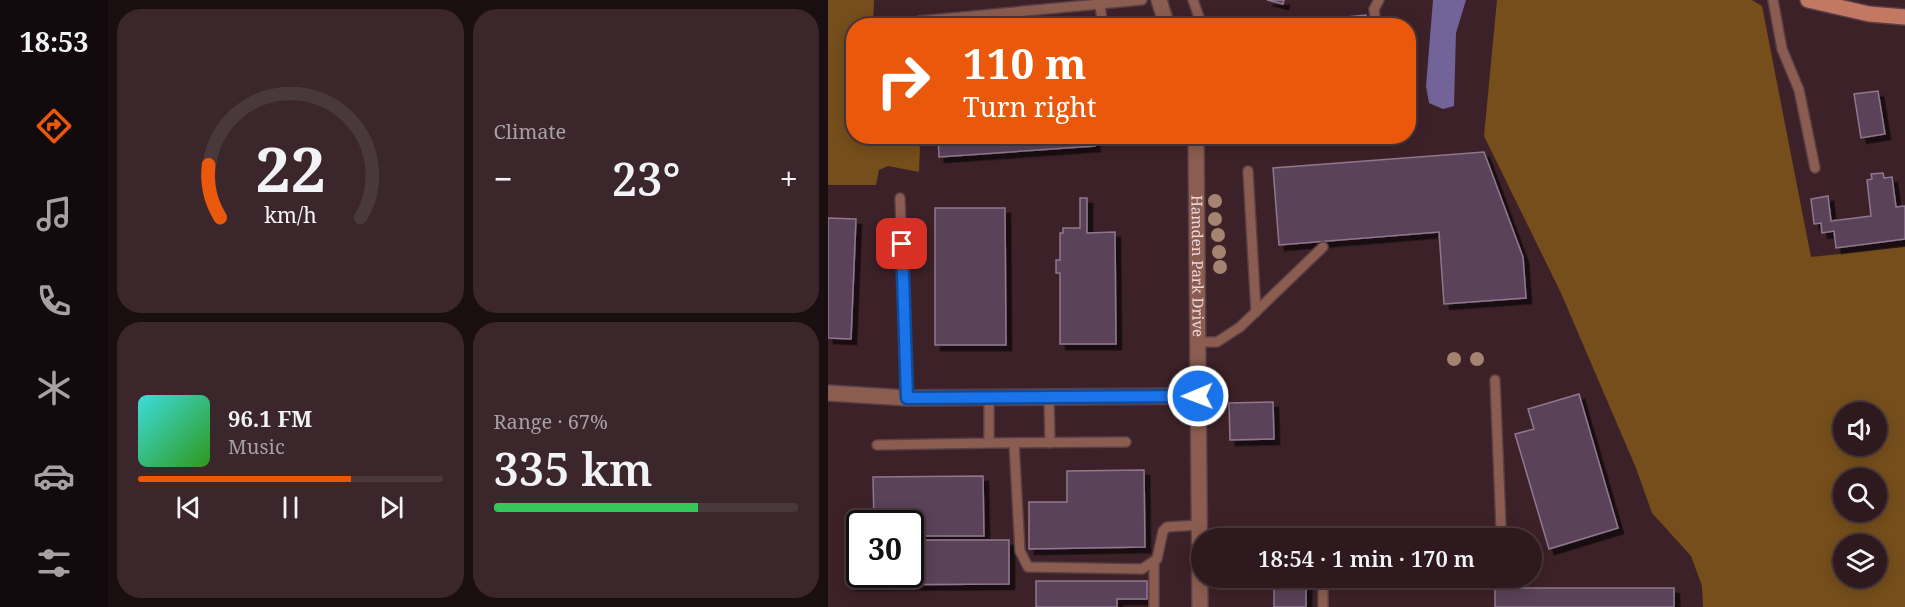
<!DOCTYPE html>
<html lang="en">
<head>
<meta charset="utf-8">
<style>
	:root { --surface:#2e191e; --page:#3a262b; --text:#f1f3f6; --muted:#a7a0a4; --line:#49383c; --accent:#ea580c }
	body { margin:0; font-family:"Noto Serif",serif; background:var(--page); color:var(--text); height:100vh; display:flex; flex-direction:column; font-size:22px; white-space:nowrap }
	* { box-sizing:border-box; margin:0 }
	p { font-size:20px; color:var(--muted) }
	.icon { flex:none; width:33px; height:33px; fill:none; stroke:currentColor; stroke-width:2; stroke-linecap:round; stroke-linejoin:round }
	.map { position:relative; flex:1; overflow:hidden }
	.details { display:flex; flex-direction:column; gap:9px; padding:9px; background:#190e10; width:720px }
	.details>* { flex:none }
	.guide { position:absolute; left:18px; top:18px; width:570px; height:126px; border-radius:24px; box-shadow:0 3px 15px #0003,0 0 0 2px var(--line); background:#ea580c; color:#fff; overflow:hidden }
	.tools { position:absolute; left:1005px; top:402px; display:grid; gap:12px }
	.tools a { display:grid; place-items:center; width:54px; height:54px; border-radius:50%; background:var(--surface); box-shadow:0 3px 15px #0003,0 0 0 2px var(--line); font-size:30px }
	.speed { position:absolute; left:18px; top:510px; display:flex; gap:12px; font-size:30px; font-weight:700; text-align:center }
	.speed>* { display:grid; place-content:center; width:78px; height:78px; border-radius:50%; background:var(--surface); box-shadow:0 3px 15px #0003,0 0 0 2px var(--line); line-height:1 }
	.speed .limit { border:3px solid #111; border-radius:9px; background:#fff; color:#111 }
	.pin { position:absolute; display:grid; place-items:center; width:51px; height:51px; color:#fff; margin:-26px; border-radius:12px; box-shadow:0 3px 9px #0006 }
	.me { position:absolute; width:66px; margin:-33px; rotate:269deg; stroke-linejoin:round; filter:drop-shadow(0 0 4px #0008) }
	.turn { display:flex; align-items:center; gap:21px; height:126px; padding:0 18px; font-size:27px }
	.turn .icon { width:78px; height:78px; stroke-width:2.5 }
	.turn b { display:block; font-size:42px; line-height:51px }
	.big { font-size:45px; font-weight:600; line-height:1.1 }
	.details .widget { flex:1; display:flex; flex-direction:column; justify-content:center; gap:9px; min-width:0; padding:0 21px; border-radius:24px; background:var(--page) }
	.details .dial { align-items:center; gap:0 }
	.dial svg { height:156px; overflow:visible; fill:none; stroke:var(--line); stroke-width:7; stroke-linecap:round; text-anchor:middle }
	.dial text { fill:var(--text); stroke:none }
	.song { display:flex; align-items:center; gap:18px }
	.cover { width:72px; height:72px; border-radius:9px; background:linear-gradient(135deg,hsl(180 70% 55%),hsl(110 70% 35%)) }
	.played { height:6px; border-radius:3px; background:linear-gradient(90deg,var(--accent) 70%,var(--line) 70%) }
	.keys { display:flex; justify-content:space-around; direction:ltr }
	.heat { display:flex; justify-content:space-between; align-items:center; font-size:33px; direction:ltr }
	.charge { height:9px; border-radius:4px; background:linear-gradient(90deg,#34c759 67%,var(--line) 0) }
	.details .tiles { flex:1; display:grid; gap:9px; grid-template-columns:repeat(2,1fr) }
	.trip { position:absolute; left:363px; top:528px; width:351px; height:60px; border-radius:30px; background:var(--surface); box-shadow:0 3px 15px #0003,0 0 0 2px var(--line); font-weight:600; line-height:60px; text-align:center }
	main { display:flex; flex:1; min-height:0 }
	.tab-bar { display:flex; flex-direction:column; width:108px; justify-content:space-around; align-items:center; background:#120a0c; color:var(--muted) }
	.tab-bar .icon { width:42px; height:42px }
	.tab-bar .current { color:var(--accent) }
	.tab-bar b { font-size:27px; color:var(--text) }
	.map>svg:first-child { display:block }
</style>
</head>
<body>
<main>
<nav class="tab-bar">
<b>18:53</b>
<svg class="icon current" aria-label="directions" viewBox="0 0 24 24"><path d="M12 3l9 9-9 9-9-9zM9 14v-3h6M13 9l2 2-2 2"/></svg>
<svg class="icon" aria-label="music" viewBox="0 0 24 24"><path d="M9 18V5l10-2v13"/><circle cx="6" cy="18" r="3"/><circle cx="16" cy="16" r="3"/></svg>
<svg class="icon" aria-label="phone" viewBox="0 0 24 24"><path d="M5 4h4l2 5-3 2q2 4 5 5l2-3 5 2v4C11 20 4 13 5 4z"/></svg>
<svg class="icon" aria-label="climate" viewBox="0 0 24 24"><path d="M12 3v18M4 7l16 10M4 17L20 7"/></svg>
<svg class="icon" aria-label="car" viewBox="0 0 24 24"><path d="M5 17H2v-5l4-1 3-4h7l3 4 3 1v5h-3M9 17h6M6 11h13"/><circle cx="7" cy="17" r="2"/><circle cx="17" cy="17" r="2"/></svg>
<svg class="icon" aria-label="filters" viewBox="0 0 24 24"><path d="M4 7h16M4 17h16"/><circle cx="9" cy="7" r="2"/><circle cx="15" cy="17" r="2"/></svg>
</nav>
<section class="details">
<div class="tiles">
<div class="widget dial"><svg viewBox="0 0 100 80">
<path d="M14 69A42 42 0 1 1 86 69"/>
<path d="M14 69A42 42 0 0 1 8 42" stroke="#ea580c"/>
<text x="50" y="56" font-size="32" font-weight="700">22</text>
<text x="50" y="72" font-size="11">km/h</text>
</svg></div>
<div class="widget"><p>Climate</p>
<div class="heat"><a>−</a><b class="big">23°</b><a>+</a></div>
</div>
<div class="widget">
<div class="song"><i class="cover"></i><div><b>96.1 FM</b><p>Music</p></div></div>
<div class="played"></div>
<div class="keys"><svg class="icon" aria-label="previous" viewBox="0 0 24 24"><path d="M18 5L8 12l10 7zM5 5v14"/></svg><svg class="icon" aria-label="pause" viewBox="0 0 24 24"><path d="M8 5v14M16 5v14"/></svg><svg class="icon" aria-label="next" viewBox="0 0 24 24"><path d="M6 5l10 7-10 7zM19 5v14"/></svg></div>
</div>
<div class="widget"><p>Range · 67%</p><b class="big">335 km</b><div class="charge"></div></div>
</div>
</section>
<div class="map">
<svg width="1077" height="607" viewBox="0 0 1077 607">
	<defs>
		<filter id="shadow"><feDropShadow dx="5.5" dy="5.5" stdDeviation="0" flood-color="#0009"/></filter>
	</defs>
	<rect width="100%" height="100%" fill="#3d2128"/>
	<!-- forest -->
	<g fill="#754e1b" fill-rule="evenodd">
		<path d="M0,0H46L45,25L26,26V136L81,137L92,147L91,172L60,166L51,170L48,185H0Z"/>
		<path d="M669,0H924L934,6L983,257L1077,247V607H875L874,586L863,556L824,513L808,468L733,293L656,136ZM1016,412H1048V446H1016ZM1016,478H1048V512H1016ZM1016,544H1048V578H1016Z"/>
	</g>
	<!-- water -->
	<path fill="#726398" d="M605,0H638L628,33L626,106L615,109L601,103L598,86Z"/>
	<!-- building -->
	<g fill="#5a4358" stroke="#91778e" stroke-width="1.5" filter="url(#shadow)">
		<path d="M439,0H456L455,4Z"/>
		<path d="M538,15L539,26H425Z"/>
		<path d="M1050,91L1057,134L1033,138L1026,94Z"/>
		<path d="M110,136H266L267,146L111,157Z"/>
		<path d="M656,152L695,257L698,298L616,304L611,232L451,245L445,168Z"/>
		<path d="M1055,173L1056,178L1064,177L1068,207L1077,206V239L1008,248L1006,231L994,233L993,223L986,224L983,199L1000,196L1003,221L1043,216L1039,180L1044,179L1043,174Z"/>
		<path d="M252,198H259V233L287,232L288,344H232V273H228V260H232V233H235V228H252Z"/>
		<path d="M107,208H177L178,345H107Z"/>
		<path d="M0,218L28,219L23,339L0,338Z"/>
		<path d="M751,394L790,528L721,549L687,434L706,429L700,409Z"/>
		<path d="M445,402L446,439L402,440L401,403Z"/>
		<path d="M316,470L317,547L201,549V502H239V471Z"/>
		<path d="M155,476L156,536H82V524H46L45,477Z"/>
		<path d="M82,540H181V584L22,585L21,541H32V574H82Z"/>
		<path d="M208,581H319V599H289V607H208Z"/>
		<rect x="446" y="585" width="32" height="22"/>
		<rect x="667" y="588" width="179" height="19"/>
	</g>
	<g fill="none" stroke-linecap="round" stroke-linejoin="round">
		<!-- lane casing -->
		<g stroke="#593e45" stroke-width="12">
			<g id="lane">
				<path d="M365,0L374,26"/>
				<path d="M945,0L954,49L971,90L987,168"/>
				<path d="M272,6L275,26"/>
				<path d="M91,21L314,0"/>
				<path d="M548,26L546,9L551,0"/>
				<path d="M420,171L428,312"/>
				<path d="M72,198L79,398"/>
				<path d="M369,342H389L412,327L495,247"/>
				<path d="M667,380L673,527L669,538"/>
				<path d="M221,398L222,443"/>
				<path d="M161,443L298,442"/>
				<path d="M186,443L192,551L200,567L314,569L329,559L335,531L339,527L371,525"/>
				<path d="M49,445L161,443V398"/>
				<path d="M326,562V607"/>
				<path d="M495,607V587"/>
			</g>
		</g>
		<!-- street casing -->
		<g stroke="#593e45" stroke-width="18">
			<g id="street">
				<path d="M331,0L339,26"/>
				<path id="s1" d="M368,136L372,607"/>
				<path d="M0,393L79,398L370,396"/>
			</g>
		</g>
		<!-- secondary casing -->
		<g stroke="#593e45" stroke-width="18">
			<path id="secondary" d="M980,0L1041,14L1077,17"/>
		</g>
		<!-- lane -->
		<use href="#lane" stroke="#8b5d50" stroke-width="9"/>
		<!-- street -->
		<use href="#street" stroke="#8b5d50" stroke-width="15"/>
		<!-- secondary -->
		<use href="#secondary" stroke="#c27863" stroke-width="15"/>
	</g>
	<!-- trees -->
	<g fill="#a48370">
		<circle cx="387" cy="201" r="7"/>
		<circle cx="387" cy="219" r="7"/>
		<circle cx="390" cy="235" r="7"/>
		<circle cx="391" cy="252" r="7"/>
		<circle cx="392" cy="267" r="7"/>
		<circle cx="626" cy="359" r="7"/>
		<circle cx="649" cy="359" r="7"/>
	</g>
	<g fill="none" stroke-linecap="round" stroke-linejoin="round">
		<!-- route casing -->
		<g stroke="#114b97" stroke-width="15">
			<path id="route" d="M74,244L79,398L370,396"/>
		</g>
		<!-- route -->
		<use href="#route" stroke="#1a73e8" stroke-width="10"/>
	</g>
	<g text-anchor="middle" stroke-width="6" stroke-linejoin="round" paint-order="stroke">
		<!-- street labels -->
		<g font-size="15" fill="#ecd8dc" stroke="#1c0f12">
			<text dy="5" stroke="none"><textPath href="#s1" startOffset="130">Hamden Park Drive</textPath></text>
		</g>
	</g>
</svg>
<div class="tools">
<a><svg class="icon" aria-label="sound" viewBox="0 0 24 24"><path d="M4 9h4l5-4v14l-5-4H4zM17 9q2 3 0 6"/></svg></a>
<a><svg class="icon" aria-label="search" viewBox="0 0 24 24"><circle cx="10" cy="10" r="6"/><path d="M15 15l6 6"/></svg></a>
<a><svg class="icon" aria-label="layers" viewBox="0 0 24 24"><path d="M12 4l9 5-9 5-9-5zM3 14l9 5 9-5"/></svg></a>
</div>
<div class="speed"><div class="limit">30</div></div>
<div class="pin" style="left:74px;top:244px;background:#d93025"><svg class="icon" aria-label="arrive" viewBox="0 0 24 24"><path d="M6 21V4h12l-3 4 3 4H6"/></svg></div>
<svg class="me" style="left:370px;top:396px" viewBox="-20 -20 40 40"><circle r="17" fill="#1a73e8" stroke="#fff" stroke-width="3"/><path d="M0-11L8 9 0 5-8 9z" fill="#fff"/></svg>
<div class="trip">18:54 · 1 min · 170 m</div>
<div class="guide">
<div class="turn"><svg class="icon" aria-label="right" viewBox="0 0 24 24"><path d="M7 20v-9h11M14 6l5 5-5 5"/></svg><div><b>110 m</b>Turn right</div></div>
</div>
</div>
</main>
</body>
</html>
